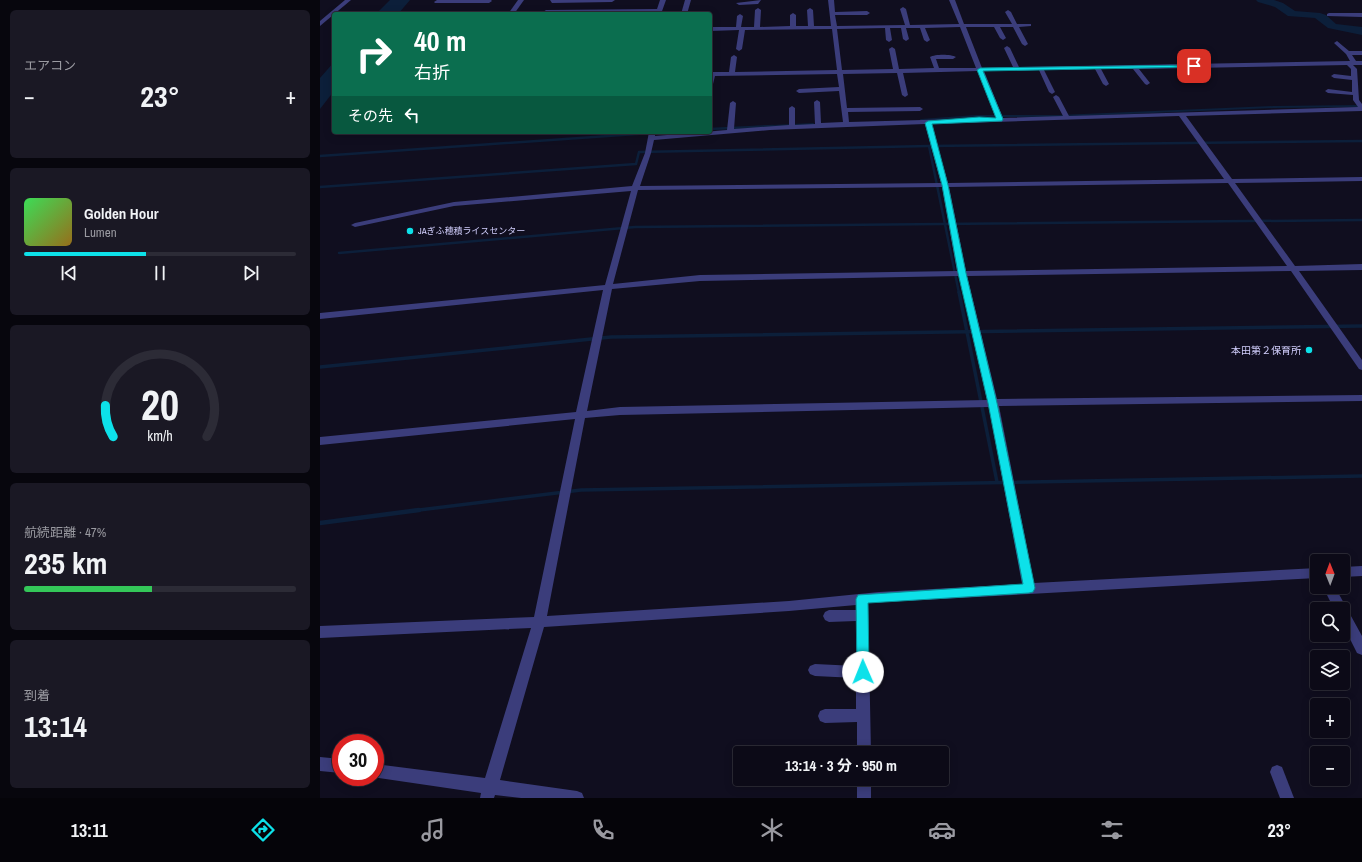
<!DOCTYPE html>
<html lang="ja">
<head>
<meta charset="utf-8">
<style>
	:root { --surface:#0c0a17; --page:#1a1824; --text:#f1f3f6; --muted:#9a9aa1; --line:#2c2b36; --accent:#0de1e9 }
	body { margin:0; font-family:"Archivo Narrow","Noto Sans JP",sans-serif; background:var(--page); color:var(--text); height:100vh; display:flex; flex-direction:column; font-size:15px; white-space:nowrap }
	* { box-sizing:border-box; margin:0 }
	p { font-size:13px; color:var(--muted) }
	.icon { flex:none; width:22px; height:22px; fill:none; stroke:currentColor; stroke-width:2; stroke-linecap:round; stroke-linejoin:round }
	.map { position:relative; flex:1; overflow:hidden }
	.sheet { display:flex; flex-direction:column; gap:10px; padding:10px; background:#07060d; width:320px }
	.sheet>* { flex:none }
	.banner { position:absolute; left:12px; top:12px; width:380px; height:122px; border-radius:4px; box-shadow:0 2px 10px #0003,0 0 0 1px var(--line); background:#0b6e4f; color:#fff; overflow:hidden }
	.needle { width:26px; rotate:359deg }
	.tools { position:absolute; left:990px; top:554px; display:grid; gap:8px }
	.tools a { display:grid; place-items:center; width:40px; height:40px; border-radius:4px; background:var(--surface); box-shadow:0 2px 10px #0003,0 0 0 1px var(--line); font-size:20px }
	.speed { position:absolute; left:12px; top:734px; display:flex; gap:8px; font-size:20px; font-weight:700; text-align:center }
	.speed>* { display:grid; place-content:center; width:52px; height:52px; border-radius:50%; background:var(--surface); box-shadow:0 2px 10px #0003,0 0 0 1px var(--line); line-height:1 }
	.speed .limit { border:6px solid #d22; background:#fff; color:#111 }
	.pin { position:absolute; display:grid; place-items:center; width:34px; height:34px; color:#fff; margin:-17px; border-radius:8px; box-shadow:0 2px 6px #0006 }
	.me { position:absolute; width:44px; margin:-22px; rotate:359deg; stroke-linejoin:round; filter:drop-shadow(0 0 3px #0008) }
	.turn { display:flex; align-items:center; gap:14px; height:84px; padding:0 16px; font-size:18px }
	.turn .icon { width:52px; height:52px; stroke-width:2.5 }
	.turn b { display:block; font-size:28px; line-height:34px }
	.then { display:flex; align-items:center; height:38px; padding:0 16px; background:#0003; gap:8px; font-size:15px }
	.big { font-size:30px; font-weight:700; line-height:1.1 }
	.sheet .card { flex:1; display:flex; flex-direction:column; justify-content:center; gap:6px; min-width:0; padding:0 14px; border-radius:6px; background:var(--page) }
	.sheet .dial { align-items:center; gap:0 }
	.dial svg { height:104px; overflow:visible; fill:none; stroke:var(--line); stroke-width:7; stroke-linecap:round; text-anchor:middle }
	.dial text { fill:var(--text); stroke:none }
	.song { display:flex; align-items:center; gap:12px }
	.cover { width:48px; height:48px; border-radius:6px; background:linear-gradient(135deg,hsl(130 70% 55%),hsl(40 70% 35%)) }
	.played { height:4px; border-radius:2px; background:linear-gradient(90deg,var(--accent) 45%,var(--line) 45%) }
	.keys { display:flex; justify-content:space-around; direction:ltr }
	.heat { display:flex; justify-content:space-between; align-items:center; font-size:22px; direction:ltr }
	.charge { height:6px; border-radius:3px; background:linear-gradient(90deg,#34c759 47%,var(--line) 0) }
	.trip { position:absolute; left:413px; top:746px; width:216px; height:40px; border-radius:4px; background:var(--surface); box-shadow:0 2px 10px #0003,0 0 0 1px var(--line); font-weight:700; line-height:40px; text-align:center }
	.dock { display:flex; height:64px; justify-content:space-around; align-items:center; background:#050409; color:var(--muted) }
	.dock .icon { width:28px; height:28px }
	.dock .on { color:var(--accent) }
	.dock b { font-size:18px; color:var(--text) }
	main { display:flex; flex:1; min-height:0 }
	.map>svg:first-child { display:block }
</style>
</head>
<body>
<main>
<section class="sheet">
<div class="card"><p>エアコン</p>
<div class="heat"><a>−</a><b class="big">23°</b><a>+</a></div>
</div>
<div class="card">
<div class="song"><i class="cover"></i><div><b>Golden Hour</b><p>Lumen</p></div></div>
<div class="played"></div>
<div class="keys"><svg class="icon" aria-label="previous" viewBox="0 0 24 24"><path d="M18 5L8 12l10 7zM5 5v14"/></svg><svg class="icon" aria-label="pause" viewBox="0 0 24 24"><path d="M8 5v14M16 5v14"/></svg><svg class="icon" aria-label="next" viewBox="0 0 24 24"><path d="M6 5l10 7-10 7zM19 5v14"/></svg></div>
</div>
<div class="card dial"><svg viewBox="0 0 100 80">
<path d="M14 69A42 42 0 1 1 86 69"/>
<path d="M14 69A42 42 0 0 1 8 45" stroke="#0de1e9"/>
<text x="50" y="56" font-size="32" font-weight="700">20</text>
<text x="50" y="72" font-size="11">km/h</text>
</svg></div>
<div class="card"><p>航続距離 · 47%</p><b class="big">235 km</b><div class="charge"></div></div>
<div class="card"><p>到着</p><b class="big">13:14</b></div>
</section>
<div class="map">
<svg width="1042" height="798" viewBox="0 0 1042 798">
	<rect width="100%" height="100%" fill="#100e1f"/>
	<!-- water -->
	<g fill="#0c1f3a">
		<path d="M70,0H90L78,14H56Z"/>
		<path d="M14,62V91L0,109V78Z"/>
	</g>
	<g fill="none" stroke-linecap="round" stroke-linejoin="round">
		<!-- stream-far3 -->
		<g stroke="#0c1f3a" stroke-width="2">
			<path d="M601,120L656,116H739L954,107L1042,106"/>
			<path d="M433,127L493,124"/>
		</g>
		<!-- stream-far2 -->
		<g stroke="#0c1f3a" stroke-width="2.5">
			<path d="M390,129L453,126"/>
			<path d="M609,146L639,293"/>
			<path d="M0,156L345,132"/>
			<path d="M0,187L316,164L319,152L609,146L1042,141"/>
			<path d="M19,253L315,227L1042,220"/>
		</g>
		<!-- stream-far1 -->
		<g stroke="#0c1f3a" stroke-width="3.5">
			<path d="M639,292L677,482"/>
			<path d="M0,367L291,337L1042,326"/>
			<path d="M91,511L261,490L1042,476"/>
		</g>
		<!-- stream -->
		<path stroke="#0c1f3a" stroke-width="4.5" d="M0,523L99,510"/>
		<!-- river -->
		<path fill="#0c1f3a" fill-rule="evenodd" d="M936,0H954L963,3L975,11L1000,13L1006,15L1016,24L1042,27V35L1008,28L995,18L968,16L955,7L938,2Z"/>
		<!-- minor -->
		<g fill="#3b3d7b" fill-rule="evenodd">
			<path d="M25,0H31L0,26V21Z"/>
			<path d="M117,0H171L172,1L169,3H115L114,2Z"/>
			<path d="M198,0H204L194,14H188Z"/>
			<path d="M230,0H295L292,2L232,3Z"/>
			<path d="M340,0H346L341,14H335L336,12L226,14L223,12L226,10L337,9Z"/>
			<path d="M365,0H371L367,14H361Z"/>
			<path d="M441,0L438,4L419,5L416,3Z"/>
			<path d="M508,0H514L515,12L547,11L550,13L547,15H515L517,26L585,25L580,9L583,7L586,9L590,25L639,24L629,0H635L644,24H692L685,12L688,10L691,12L697,24H711V26L699,27L708,44L705,46L702,44L693,27H680L686,38L683,40L680,38L674,27H646L662,68L693,67L684,48L687,46L690,48L699,67L1030,61L1026,54L1014,43L1017,41L1029,51H1042V55H1032L1036,61H1042V65H1033L1037,69L1039,100L1042,104V111L866,116L912,179L1042,177V181L915,183L975,266L1042,264V270L979,271L1042,360V370L1039,369L971,271L647,276L677,399L1042,395V401L679,406L714,583L997,568V578L548,603L551,753H537V722L505,723L500,721L498,716L500,711L505,709H536V678L495,676L490,674L488,670L490,666L495,664L536,666V621L509,622L505,620L503,616L505,612L509,610H536V605L469,611L224,627L180,780L257,791L262,793L264,798H201L175,795L174,798H160L161,793L52,777H55V764L165,778L211,628L0,638V626L214,617L255,419L0,445V437L256,412L283,290L0,319V313L285,285L311,191L134,206L35,227L31,225L35,223L134,202L312,186L325,153L329,132H335V136L407,130L410,103L413,101L416,103L414,129L469,125V108L472,106L475,108V125L495,124L494,102L497,100L500,102L501,123L523,122L519,91L479,93L476,91L479,89L519,87L517,74L395,76L393,84L390,86V72H409L411,57L414,55L417,57L415,72L517,70L512,29L425,30L422,49L419,51L416,49L419,30L390,31V27H416L417,16L420,14L423,16L421,27H434L435,10L438,8L441,10L440,27L470,26V15L473,13L476,15V26H488L487,10L490,8L493,10L494,26H511ZM640,27L656,68H619L616,59H633L636,57C631,54 615,54 610,57L614,68L579,69L575,49L572,47L569,49L573,69L522,70L517,29L565,28L566,40L569,42L572,40L570,28H581L583,39L586,41L589,39L586,28H600L604,40L607,42L610,40L605,28ZM1027,65L1031,69V76L1014,74L1011,76L1014,78L1032,80V92L1008,89L1005,91L1008,93L1033,95V100L1038,107L749,116L739,97L736,95L733,97L743,116L683,118L664,71L719,70L729,92L732,94L735,92L724,70L775,69L783,84L786,86L789,84L781,69H813L825,84L827,85L830,83L819,69ZM658,71L676,118L529,122L528,112L600,111L603,109L600,107L527,108L523,74L577,73L582,95L585,97L588,95L583,73ZM859,116L904,179L628,183L611,124ZM605,124L621,183L320,186L331,153L334,140L450,130ZM908,183L967,266L646,271L629,187ZM622,187L637,271L380,275L293,284L318,190ZM639,276L667,400L300,407L267,411L292,289L380,281ZM669,407L702,584L559,592L469,601L227,616L265,418L300,415Z"/>
			<path d="M111,11H160L163,13L109,14Z"/>
			<path d="M1009,13H1042V17L1007,16V14Z"/>
			<path d="M1042,566V576L1023,577V567Z"/>
			<path d="M1003,587H1015L1042,636V655L1037,653L1023,625V609H1014Z"/>
			<path d="M0,757L21,759V773L0,771Z"/>
			<path d="M957,765L962,767L974,798H960L950,772L952,767Z"/>
			<rect x="537" y="779" width="14" height="19"/>
		</g>
	</g>
	<!-- route -->
	<path fill="#0de1e9" stroke="#089297" d="M874,65L877,66L876,67L663,71L683,119L682,121L612,124L628,185L646,273L677,403L715,588L713,592L709,593L548,603L549,672L547,676L543,678L539,676L537,672L536,599L538,595L703,584L668,403L638,273L622,185L605,123L608,121L659,117L676,118L657,70L660,68Z"/>
	<!-- markers -->
	<g fill="#0de1e9" stroke="#100e1f" stroke-width="1.5">
		<circle cx="90" cy="231" r="4"/>
		<circle cx="989" cy="350" r="4"/>
	</g>
	<g text-anchor="middle" stroke-width="4" stroke-linejoin="round" paint-order="stroke">
		<!-- far-poi labels -->
		<g font-size="9" fill="#d1cefc" stroke="#100e1f" text-anchor="start">
			<text x="98" y="234">JAぎふ穂積ライスセンター</text>
		</g>
		<!-- poi labels -->
		<g font-size="10" fill="#d1cefc" stroke="#100e1f" text-anchor="end">
			<text x="981" y="354">本田第２保育所</text>
		</g>
	</g>
</svg>
<div class="tools">
<a><svg class="needle" viewBox="-14 -14 28 28"><path d="M0-13l5 13h-10z" fill="#e53935"/><path d="M0 13l5-13h-10z" fill="#9a9aa1"/></svg></a>
<a><svg class="icon" aria-label="search" viewBox="0 0 24 24"><circle cx="10" cy="10" r="6"/><path d="M15 15l6 6"/></svg></a>
<a><svg class="icon" aria-label="layers" viewBox="0 0 24 24"><path d="M12 4l9 5-9 5-9-5zM3 14l9 5 9-5"/></svg></a>
<a>+</a>
<a>−</a>
</div>
<div class="speed"><div class="limit">30</div></div>
<div class="pin" style="left:874px;top:66px;background:#d93025"><svg class="icon" aria-label="arrive" viewBox="0 0 24 24"><path d="M6 21V4h12l-3 4 3 4H6"/></svg></div>
<svg class="me" style="left:543px;top:672px" viewBox="-20 -20 40 40"><circle r="19" fill="#fff"/><path d="M0-13L10 11 0 6-10 11z" fill="#0de1e9"/></svg>
<div class="trip">13:14 · 3 分 · 950 m</div>
<div class="banner">
<div class="turn"><svg class="icon" aria-label="right" viewBox="0 0 24 24"><path d="M7 20v-9h11M14 6l5 5-5 5"/></svg><div><b>40 m</b>右折</div></div>
<div class="then">その先<svg class="icon" aria-label="left" viewBox="0 0 24 24"><path d="M17 20v-9H6M10 6l-5 5 5 5"/></svg></div>
</div>
</div>
</main>
<nav class="dock">
<b>13:11</b>
<svg class="icon on" aria-label="directions" viewBox="0 0 24 24"><path d="M12 3l9 9-9 9-9-9zM9 14v-3h6M13 9l2 2-2 2"/></svg>
<svg class="icon" aria-label="music" viewBox="0 0 24 24"><path d="M9 18V5l10-2v13"/><circle cx="6" cy="18" r="3"/><circle cx="16" cy="16" r="3"/></svg>
<svg class="icon" aria-label="phone" viewBox="0 0 24 24"><path d="M5 4h4l2 5-3 2q2 4 5 5l2-3 5 2v4C11 20 4 13 5 4z"/></svg>
<svg class="icon" aria-label="climate" viewBox="0 0 24 24"><path d="M12 3v18M4 7l16 10M4 17L20 7"/></svg>
<svg class="icon" aria-label="car" viewBox="0 0 24 24"><path d="M5 17H2v-5l4-1 3-4h7l3 4 3 1v5h-3M9 17h6M6 11h13"/><circle cx="7" cy="17" r="2"/><circle cx="17" cy="17" r="2"/></svg>
<svg class="icon" aria-label="filters" viewBox="0 0 24 24"><path d="M4 7h16M4 17h16"/><circle cx="9" cy="7" r="2"/><circle cx="15" cy="17" r="2"/></svg>
<b>23°</b>
</nav>
</body>
</html>
